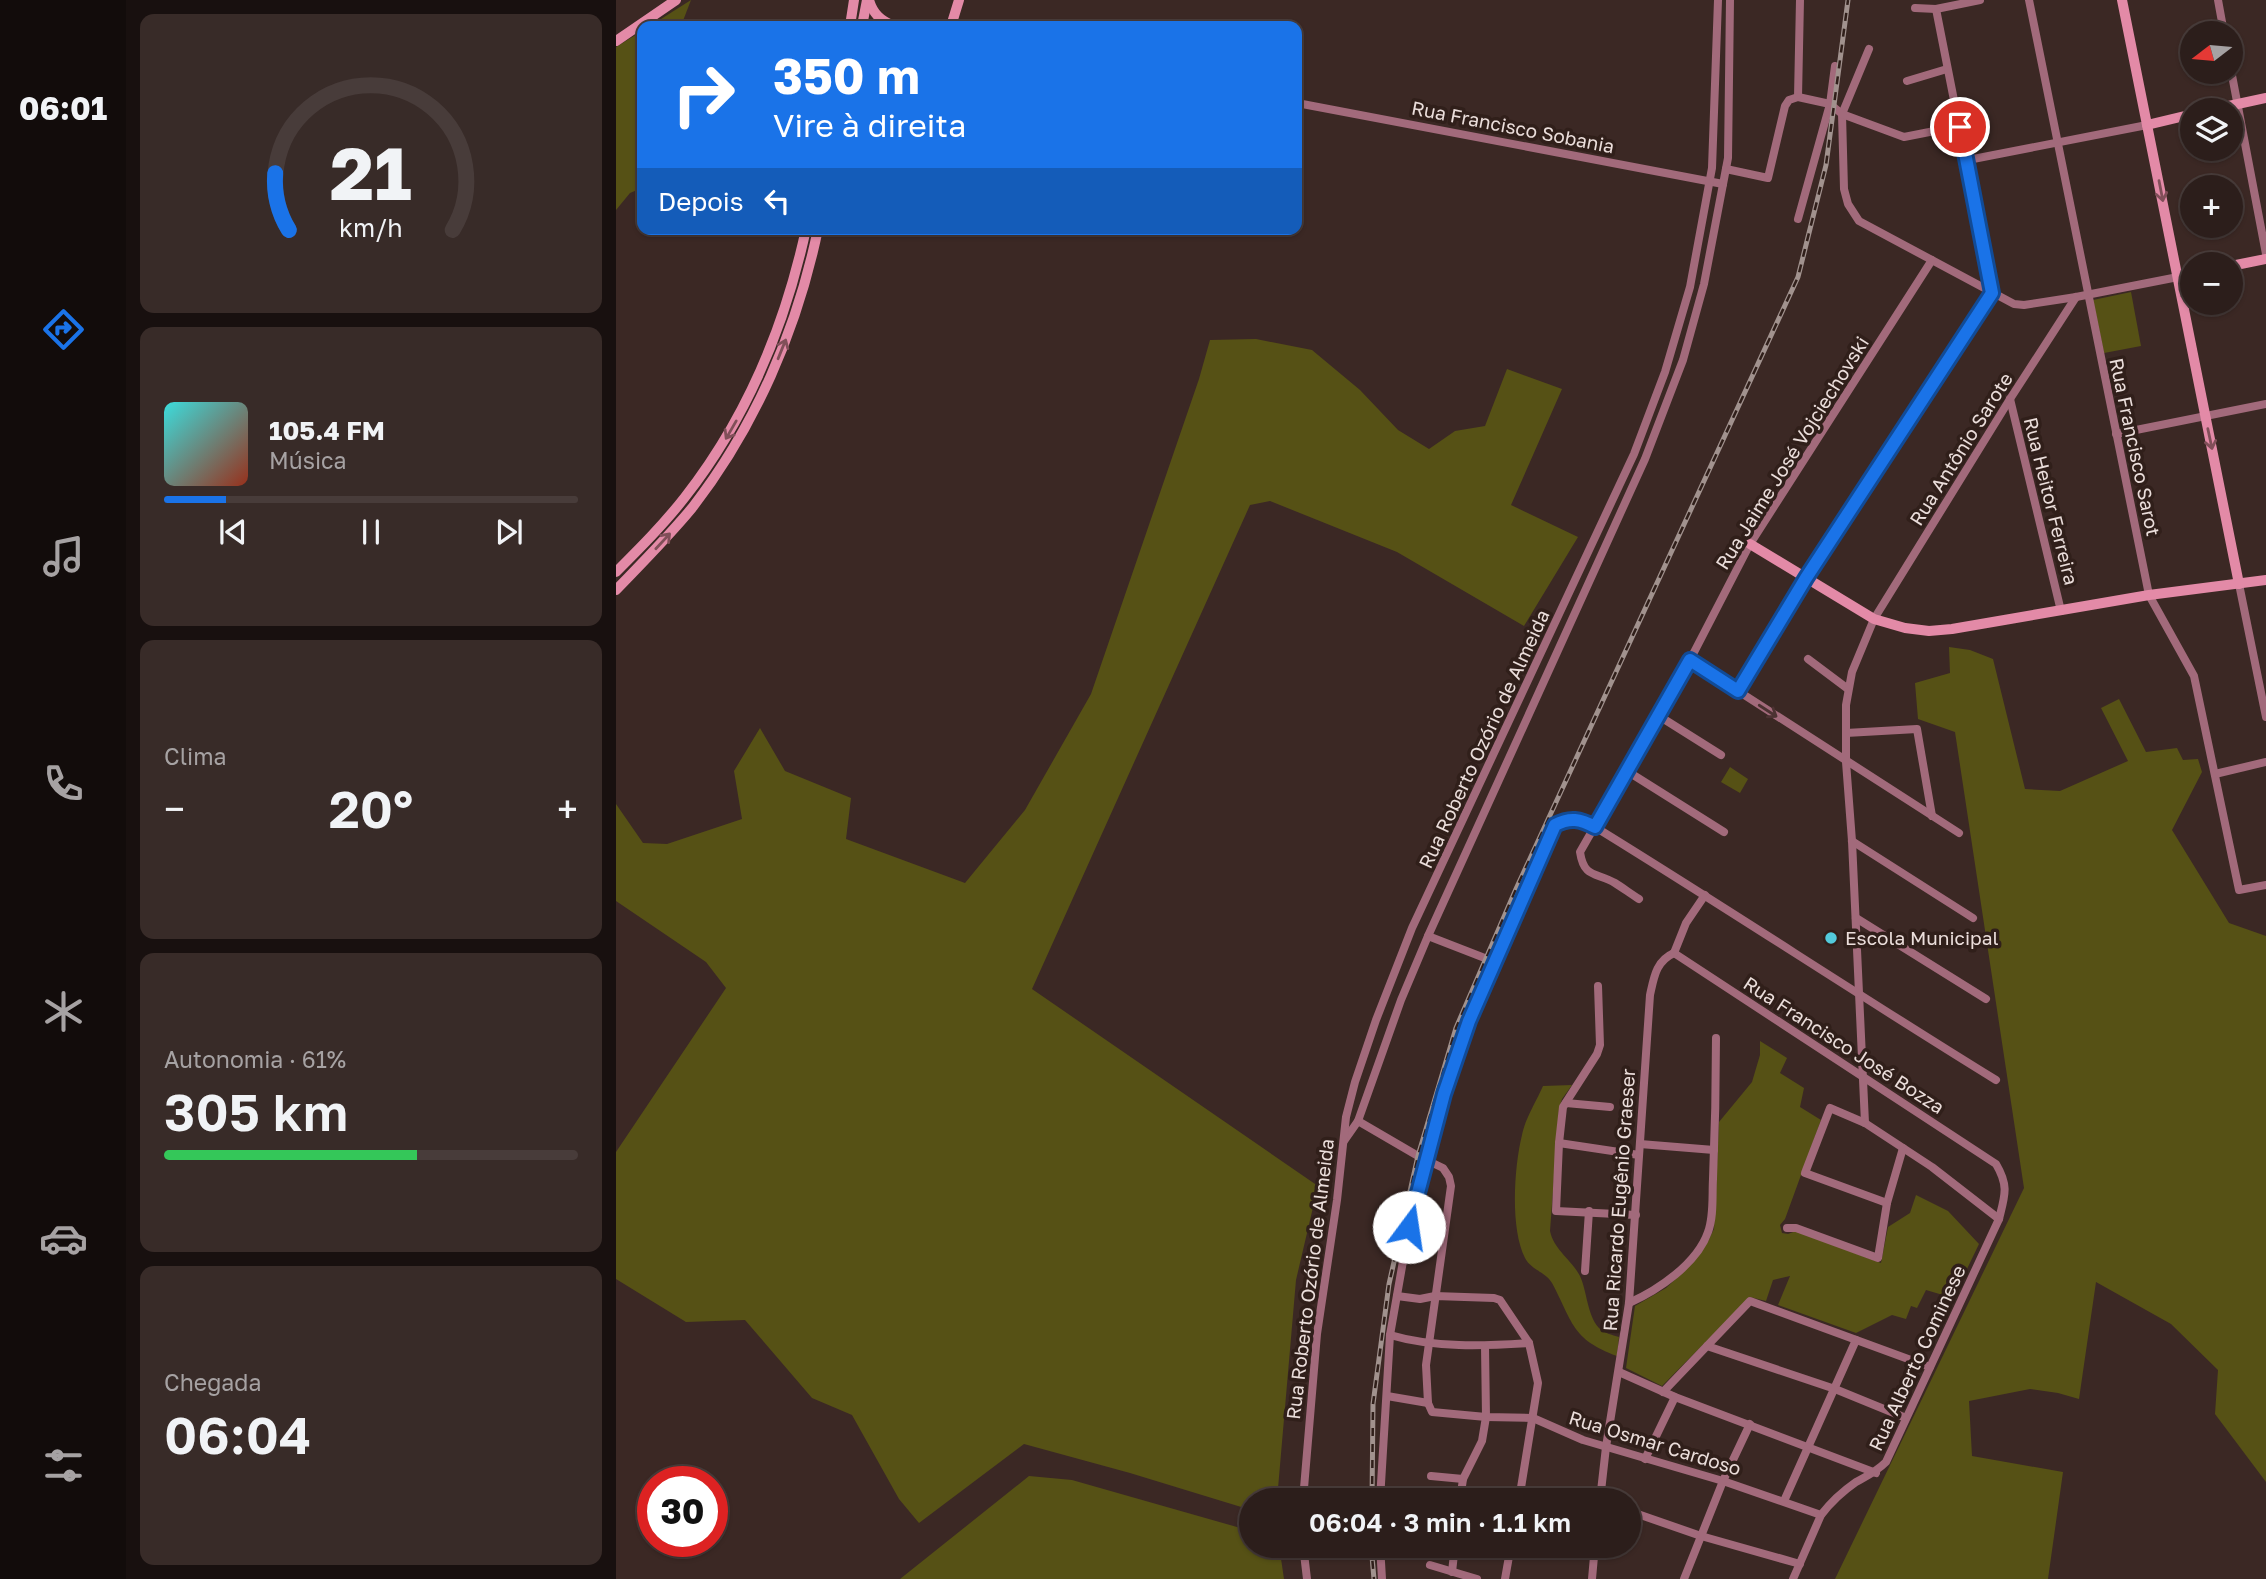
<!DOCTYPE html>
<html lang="pt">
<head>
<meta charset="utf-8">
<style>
	:root { --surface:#2c1e1b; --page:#382b28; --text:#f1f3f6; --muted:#a6a2a3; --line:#483c3a; --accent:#1a73e8 }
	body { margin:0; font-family:"Golos Text",sans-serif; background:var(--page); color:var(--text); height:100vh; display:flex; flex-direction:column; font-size:26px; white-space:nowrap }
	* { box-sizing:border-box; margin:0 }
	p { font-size:23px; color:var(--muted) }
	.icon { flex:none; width:38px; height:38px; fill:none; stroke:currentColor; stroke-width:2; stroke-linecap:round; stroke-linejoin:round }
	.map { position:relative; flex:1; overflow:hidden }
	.details { display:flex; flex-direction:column; gap:14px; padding:14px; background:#18100f; width:490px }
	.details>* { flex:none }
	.top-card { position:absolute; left:21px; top:21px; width:665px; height:214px; border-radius:14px; box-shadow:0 2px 5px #0004,0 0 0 2px var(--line); background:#1a73e8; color:#fff; overflow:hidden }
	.needle { width:46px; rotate:254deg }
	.controls { position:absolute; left:1564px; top:21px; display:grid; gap:14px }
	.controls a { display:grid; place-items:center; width:63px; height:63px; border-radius:50%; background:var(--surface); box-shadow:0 2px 5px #0004,0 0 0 2px var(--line); font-size:35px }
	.speed { position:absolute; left:21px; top:1466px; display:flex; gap:14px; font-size:35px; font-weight:700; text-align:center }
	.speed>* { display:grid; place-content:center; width:91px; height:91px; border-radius:50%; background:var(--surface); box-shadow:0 2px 5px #0004,0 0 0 2px var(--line); line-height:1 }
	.speed .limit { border:10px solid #d22; background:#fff; color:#111 }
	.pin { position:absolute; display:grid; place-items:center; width:60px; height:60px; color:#fff; margin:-30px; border:4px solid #fff; border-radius:50%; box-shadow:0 2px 7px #0007 }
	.me { position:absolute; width:77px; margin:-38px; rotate:14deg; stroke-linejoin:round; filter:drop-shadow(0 0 5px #0008) }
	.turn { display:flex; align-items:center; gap:24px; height:147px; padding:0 21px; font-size:32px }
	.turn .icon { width:91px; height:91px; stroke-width:2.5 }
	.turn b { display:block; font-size:49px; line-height:60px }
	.then { display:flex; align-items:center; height:66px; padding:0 21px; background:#0003; gap:14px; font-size:26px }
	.big { font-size:52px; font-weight:600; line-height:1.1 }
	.details .widget { flex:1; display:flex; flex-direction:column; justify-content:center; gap:10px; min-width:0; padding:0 24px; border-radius:14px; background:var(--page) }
	.details .dial { align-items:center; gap:0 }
	.dial svg { height:182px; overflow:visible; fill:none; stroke:var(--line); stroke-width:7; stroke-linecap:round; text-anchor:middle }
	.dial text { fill:var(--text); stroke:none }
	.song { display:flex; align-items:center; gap:21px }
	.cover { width:84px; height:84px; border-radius:10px; background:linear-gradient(135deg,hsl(180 70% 55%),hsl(10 70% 35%)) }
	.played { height:7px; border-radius:4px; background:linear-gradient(90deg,var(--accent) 15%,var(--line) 15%) }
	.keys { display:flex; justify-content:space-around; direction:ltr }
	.heat { display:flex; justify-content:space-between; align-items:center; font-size:38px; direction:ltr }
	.charge { height:10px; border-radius:5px; background:linear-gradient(90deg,#34c759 61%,var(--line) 0) }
	.trip { position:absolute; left:623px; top:1488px; width:402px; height:70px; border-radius:35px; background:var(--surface); box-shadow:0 2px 5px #0004,0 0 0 2px var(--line); font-weight:600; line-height:70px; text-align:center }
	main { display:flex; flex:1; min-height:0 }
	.tabs { display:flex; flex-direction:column; width:126px; justify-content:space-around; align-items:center; background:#120c0b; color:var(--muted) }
	.tabs .icon { width:49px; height:49px }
	.tabs .current { color:var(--accent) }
	.tabs b { font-size:32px; color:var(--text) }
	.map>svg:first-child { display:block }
</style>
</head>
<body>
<main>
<nav class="tabs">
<b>06:01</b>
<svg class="icon current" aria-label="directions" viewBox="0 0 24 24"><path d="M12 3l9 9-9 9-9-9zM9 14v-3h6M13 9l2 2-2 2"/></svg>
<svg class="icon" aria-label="music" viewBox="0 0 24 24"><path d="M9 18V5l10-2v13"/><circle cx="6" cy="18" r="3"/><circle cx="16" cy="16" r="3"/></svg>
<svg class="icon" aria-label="phone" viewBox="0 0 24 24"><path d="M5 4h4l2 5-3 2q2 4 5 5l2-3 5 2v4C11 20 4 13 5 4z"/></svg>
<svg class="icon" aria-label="climate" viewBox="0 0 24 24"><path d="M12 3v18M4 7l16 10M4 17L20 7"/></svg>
<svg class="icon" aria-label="car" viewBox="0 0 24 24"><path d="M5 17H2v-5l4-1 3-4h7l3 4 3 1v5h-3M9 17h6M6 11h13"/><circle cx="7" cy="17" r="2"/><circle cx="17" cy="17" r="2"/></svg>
<svg class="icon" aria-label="filters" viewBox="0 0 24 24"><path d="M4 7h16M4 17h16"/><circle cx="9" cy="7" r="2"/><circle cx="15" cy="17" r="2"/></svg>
</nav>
<section class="details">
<div class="widget dial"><svg viewBox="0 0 100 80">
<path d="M14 69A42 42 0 1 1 86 69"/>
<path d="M14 69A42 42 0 0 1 8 44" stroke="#1a73e8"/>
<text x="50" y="56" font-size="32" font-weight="700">21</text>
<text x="50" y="72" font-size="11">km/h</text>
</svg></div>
<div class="widget">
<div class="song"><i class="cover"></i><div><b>105.4 FM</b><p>Música</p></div></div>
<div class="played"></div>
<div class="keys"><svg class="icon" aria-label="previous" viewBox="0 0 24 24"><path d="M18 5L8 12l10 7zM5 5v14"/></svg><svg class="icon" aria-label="pause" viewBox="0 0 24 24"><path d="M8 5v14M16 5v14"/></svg><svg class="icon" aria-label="next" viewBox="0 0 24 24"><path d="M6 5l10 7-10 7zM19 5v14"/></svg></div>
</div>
<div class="widget"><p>Clima</p>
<div class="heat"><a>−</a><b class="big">20°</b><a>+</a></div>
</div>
<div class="widget"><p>Autonomia · 61%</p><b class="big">305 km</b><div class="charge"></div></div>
<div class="widget"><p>Chegada</p><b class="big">06:04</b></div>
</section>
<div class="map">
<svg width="1650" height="1579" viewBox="0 0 1650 1579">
	<rect width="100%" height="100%" fill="#3b2824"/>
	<!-- green -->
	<g fill="#565115">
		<path d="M75,0L65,26H34Z"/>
		<path d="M26,31V188L14,193L0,210V47Z"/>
		<path d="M1515,292L1525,346L1488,353L1477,300Z"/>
		<path d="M640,339L696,350L744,390L782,430L813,449L839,431L869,426L891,369L946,389L895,505L962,537L908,626L781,552L654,501L634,505L416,989L702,1186L680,1280L661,1500H635V1510L514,1473L408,1444L303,1523L283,1499L236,1415L196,1398L129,1320L70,1322L0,1279V1152L110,988L90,962L0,901V804L27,843L51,844L126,819L118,771L144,728L169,771L235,798L230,839L349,883L409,810L475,694L583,379L594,340Z"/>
		<path d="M1333,647L1354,650L1377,659L1409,789L1444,791L1512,761L1485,708L1503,699L1530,752L1561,748L1567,760L1582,759L1586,772L1556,830L1613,923L1650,936V1482L1599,1414L1602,1370L1555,1324L1480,1282L1463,1399L1442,1393L1414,1389L1353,1401L1356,1456L1447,1472L1432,1579H1219L1408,1188L1339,732L1302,719L1299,683L1334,673Z"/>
		<path d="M1114,767L1132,779L1124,793L1105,782Z"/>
		<path d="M1144,1041L1171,1058L1164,1073L1188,1088L1184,1107L1205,1120L1169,1219L1164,1225L1166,1233L1172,1234L1180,1231L1265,1263L1272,1227L1294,1213L1300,1195L1332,1211L1363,1244L1337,1298L1310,1290L1301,1308L1295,1306L1290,1319L1276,1315L1240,1333L1162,1305L1174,1276L1157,1280L1150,1301L1134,1297L1046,1386L1010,1368L1019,1306L1050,1288L1065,1274L1092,1241L1098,1229L1103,1122L1136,1082L1144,1055Z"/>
		<path d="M956,1085L946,1099L943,1109L934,1231C938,1250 955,1259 964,1276C971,1291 971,1315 983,1328C988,1333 996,1335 1003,1337L1001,1356C955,1339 957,1322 936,1283C930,1272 915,1270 909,1258C894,1229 898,1167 906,1135C909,1119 920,1102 927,1086Z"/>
		<path d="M413,1476L456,1480L635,1531V1545H663L668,1579H284Z"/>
	</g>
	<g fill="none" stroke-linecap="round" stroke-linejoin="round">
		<!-- street -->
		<g stroke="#a26a7b" stroke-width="8">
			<path d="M1413,0L1533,595L1578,676L1623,890L1650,885"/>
			<path d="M1602,0L1608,33"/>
			<path d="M1299,8L1320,9L1364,0"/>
			<path d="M1253,49L1226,114L1228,189L1232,204L1243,221L1398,304L1408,305L1460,297L1562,277"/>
			<path d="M1615,70L1650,254"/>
			<path d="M1291,81L1331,69"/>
			<path d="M1182,97L1184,0"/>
			<path d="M681,103L1107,184"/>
			<path d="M1352,160L1531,125"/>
			<path d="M1110,169L1152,178L1169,106L1173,100L1182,97L1214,104L1226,114L1288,137L1344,126"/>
			<path d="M1182,219L1214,104L1219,66"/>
			<path d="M1394,399L1445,611"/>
			<path d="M1500,434L1650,404"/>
			<path d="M1623,584L1650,717"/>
			<path d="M1192,659L1232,689"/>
			<path d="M1074,660L1343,833"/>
			<path d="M1122,691L1190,578L1376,293L1320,9"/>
			<path d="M1043,716L1105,755"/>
			<path d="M1230,733L1301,729L1316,816"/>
			<path d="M1011,771L1108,832"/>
			<path d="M1599,774L1650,762"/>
			<path d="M1236,841L1357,918"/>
			<path d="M1023,899C1015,894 1007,888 999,883C981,872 968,879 964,852L1074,660L1134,544L1316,260"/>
			<path d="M1240,918L1370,999"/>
			<path d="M812,936L879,962"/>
			<path d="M1058,953L1380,1164C1393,1186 1389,1195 1383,1219L1270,1462C1260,1472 1251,1476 1240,1482C1227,1491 1215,1502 1205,1515L1177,1579"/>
			<path d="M1058,953L1070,923L1089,895"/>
			<path d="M982,986L984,1045L981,1054L947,1107L943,1143L940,1211L1020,1215"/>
			<path d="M950,1103L994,1107"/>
			<path d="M742,1121L802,1156L827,1168L833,1177L835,1186L810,1365L812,1403L816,1412L870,1417L917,1418L967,1440L1107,1481L1205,1515"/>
			<path d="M1249,1123L1236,841L1230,762V705L1236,672L1258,619L1394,399L1460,297"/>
			<path d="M728,1141L742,1121L785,1000L812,936L1029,459L1067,360L1088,284L1112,158L1114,0"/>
			<path d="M943,1143L1023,1155"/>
			<path d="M1024,1144L1098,1150"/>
			<path d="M1271,1203L1189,1173L1214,1108L1249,1123L1316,1167L1383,1219"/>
			<path d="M1171,1228H1180L1262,1258L1271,1203L1287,1148"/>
			<path d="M969,1271L973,1211"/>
			<path d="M781,1296L804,1299L819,1296L878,1298L884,1300L913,1343L922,1383L903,1500"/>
			<path d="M1013,1303C1042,1290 1081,1264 1092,1232C1098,1216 1096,1196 1097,1179C1099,1132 1100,1085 1100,1038"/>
			<path d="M774,1335C818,1348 868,1346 913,1343"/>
			<path d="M1091,1346L1219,1389L1290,1418"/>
			<path d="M1003,1372L1059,1397L1260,1473"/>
			<path d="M1047,1392L1134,1301L1314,1367"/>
			<path d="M771,1396L812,1403"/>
			<path d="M1029,1459L1059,1397"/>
			<path d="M815,1476L847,1479"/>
			<path d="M687,1500L701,1334L721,1200L730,1117L739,1082L760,1020L796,928L1018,454L1049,372L1074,287L1096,168L1102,0"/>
			<path d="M764,1500L774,1335L793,1227L809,1160L828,1094L853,1021L939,825C955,817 964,818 979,827C1114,910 1245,997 1380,1080"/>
			<path d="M844,1500L847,1479L866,1441L870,1417L869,1346"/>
			<path d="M984,1500L990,1447L1013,1303L1034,995C1038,977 1040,961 1058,953"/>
			<path d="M1168,1501L1240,1340"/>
			<path d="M1013,1511L1085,1536L1184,1564"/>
			<path d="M687,1545L691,1579"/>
			<path d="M764,1545L766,1579"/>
			<path d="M814,1565L861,1579"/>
			<path d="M836,1572L839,1545"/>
			<path d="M889,1579L895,1545"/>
			<path d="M976,1579L979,1545"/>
			<path d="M1068,1579L1107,1481L1134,1424"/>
		</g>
		<!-- secondary -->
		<g stroke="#e38aa7" stroke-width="10">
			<path d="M253,0C257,14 265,21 278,26"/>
			<path d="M1506,0L1623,584"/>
			<path d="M234,26L238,0"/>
			<path d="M246,26L251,0"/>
			<path d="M335,26L343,0"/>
			<path d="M0,41L60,0"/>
			<path d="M1594,110L1650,98"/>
			<path d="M1531,125L1577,114"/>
			<path d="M1615,266L1650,259"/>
			<path d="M1562,277L1577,274"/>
			<path d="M1134,544L1258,619L1289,628L1313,631L1336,629L1533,595L1650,580"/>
			<path d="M0,572C24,548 48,524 69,497C130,419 169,326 190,229"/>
			<path d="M0,590C26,563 52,537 76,508C139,427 181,330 202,229"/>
		</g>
		<!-- rail casing -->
		<g stroke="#a1928e" stroke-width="5">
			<g id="rail">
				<path d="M756,1500L757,1404L773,1284L802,1156L840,1028L900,889L1182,277L1210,165L1232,0"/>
				<path d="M755,1545L758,1579"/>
			</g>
		</g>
		<!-- rail -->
		<use href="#rail" stroke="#301f1a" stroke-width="2.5" stroke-dasharray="8" stroke-linecap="butt"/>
	</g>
	<!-- one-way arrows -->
	<defs><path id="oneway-shaft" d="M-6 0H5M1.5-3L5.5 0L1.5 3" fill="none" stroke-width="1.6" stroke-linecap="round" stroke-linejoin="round" transform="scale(1.75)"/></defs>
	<g stroke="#814f59">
		<use href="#oneway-shaft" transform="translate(1545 191) rotate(79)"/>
		<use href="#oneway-shaft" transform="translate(166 349) rotate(-68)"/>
		<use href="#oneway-shaft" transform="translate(115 430) rotate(120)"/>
		<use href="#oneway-shaft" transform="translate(1594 439) rotate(78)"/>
		<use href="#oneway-shaft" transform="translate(47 541) rotate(-47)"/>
	</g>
	<use stroke="#4c3232" href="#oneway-shaft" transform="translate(1152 711) rotate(33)"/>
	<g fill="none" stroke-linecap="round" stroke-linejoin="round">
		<!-- route casing -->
		<g stroke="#114b97" stroke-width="18">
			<path id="route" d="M793,1227L828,1094L853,1021L939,825C954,817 964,819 979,827L1074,660L1122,691L1190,578L1376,293L1344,127"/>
		</g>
		<!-- route -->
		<use href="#route" stroke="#1a73e8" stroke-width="12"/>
	</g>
	<!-- markers -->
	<circle fill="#53cadc" stroke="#301f1a" stroke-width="2.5" cx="1215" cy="938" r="7"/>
	<g text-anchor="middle" stroke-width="7" stroke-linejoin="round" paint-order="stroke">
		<!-- street labels -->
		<g font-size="19" fill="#ebdedb" stroke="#301f1a">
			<text transform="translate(897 127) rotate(11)" y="7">Rua Francisco Sobania</text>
			<text transform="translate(1519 447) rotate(78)" y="7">Rua Francisco Sarot</text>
			<text transform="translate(1345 449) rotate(-58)" y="7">Rua Antônio Sarote</text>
			<text transform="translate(1176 453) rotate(-58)" y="7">Rua Jaime José Vojciechovski</text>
			<text transform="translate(1435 501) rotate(76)" y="7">Rua Heitor Ferreira</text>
			<text transform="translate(868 739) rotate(-65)" y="7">Rua Roberto Ozório de Almeida</text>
			<text transform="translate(1228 1045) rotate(33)" y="7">Rua Francisco José Bozza</text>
			<text transform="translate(1003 1200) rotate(-86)" y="7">Rua Ricardo Eugênio Graeser</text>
			<text transform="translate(694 1279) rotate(-83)" y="7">Rua Roberto Ozório de Almeida</text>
			<text transform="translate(1301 1358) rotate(-65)" y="7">Rua Alberto Cominese</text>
			<text transform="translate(1039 1443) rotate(17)" y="7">Rua Osmar Cardoso</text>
		</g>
		<!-- poi labels -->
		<g font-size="19" fill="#ebdedb" stroke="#301f1a" text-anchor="start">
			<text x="1229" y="945">Escola Municipal</text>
		</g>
	</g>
</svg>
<div class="controls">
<a><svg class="needle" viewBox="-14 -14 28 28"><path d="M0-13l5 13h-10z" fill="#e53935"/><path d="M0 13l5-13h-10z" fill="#a6a2a3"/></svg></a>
<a><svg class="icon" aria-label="layers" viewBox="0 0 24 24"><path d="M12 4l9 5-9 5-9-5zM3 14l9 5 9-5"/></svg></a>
<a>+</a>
<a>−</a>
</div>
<div class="speed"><div class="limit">30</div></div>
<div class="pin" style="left:1344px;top:127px;background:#d93025"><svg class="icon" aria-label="arrive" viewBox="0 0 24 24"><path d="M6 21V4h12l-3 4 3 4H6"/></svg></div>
<svg class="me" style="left:793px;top:1227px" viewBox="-20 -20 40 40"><circle r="19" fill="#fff"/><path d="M0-13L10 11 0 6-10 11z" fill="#1a73e8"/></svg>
<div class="trip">06:04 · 3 min · 1.1 km</div>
<div class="top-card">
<div class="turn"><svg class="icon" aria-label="right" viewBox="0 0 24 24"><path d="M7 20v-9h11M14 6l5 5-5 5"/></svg><div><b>350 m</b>Vire à direita</div></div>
<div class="then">Depois<svg class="icon" aria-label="left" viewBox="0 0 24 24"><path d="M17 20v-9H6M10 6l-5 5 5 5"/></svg></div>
</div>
</div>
</main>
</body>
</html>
